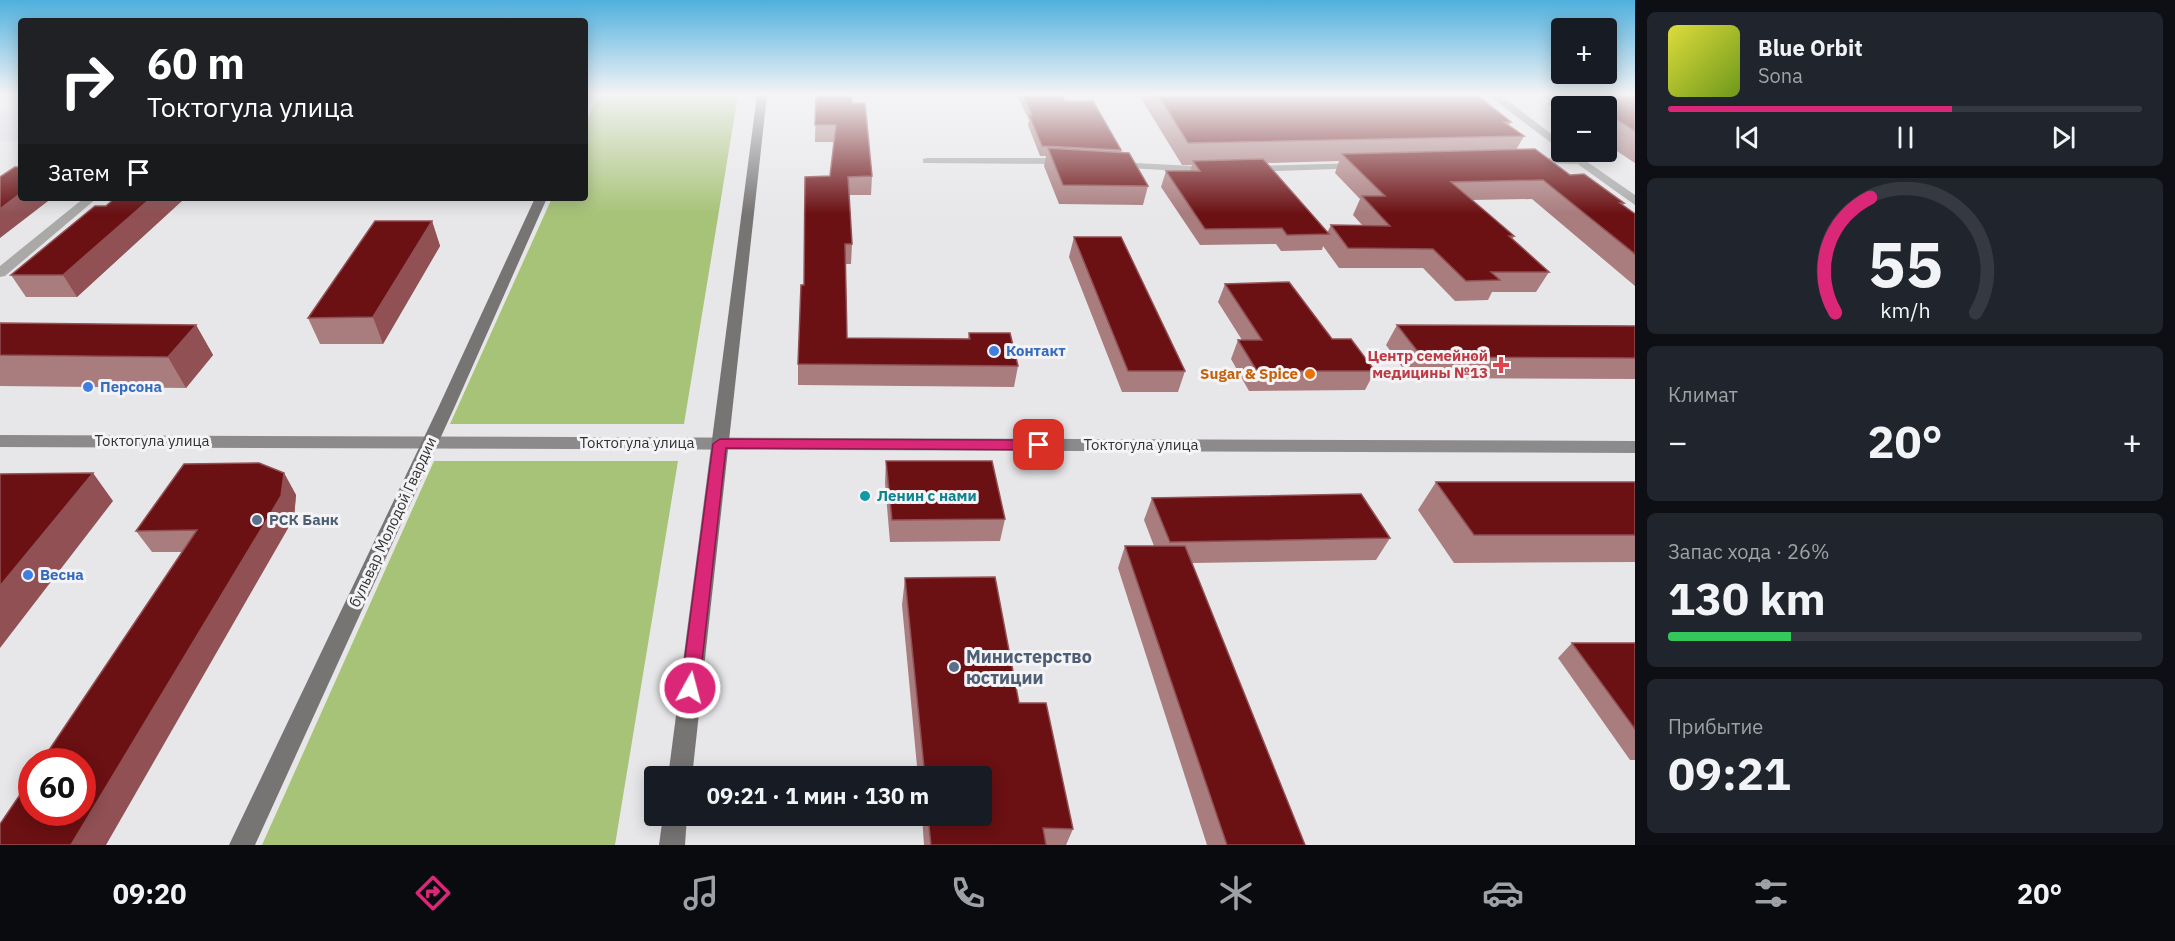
<!DOCTYPE html>
<html lang="ru">
<head>
<meta charset="utf-8">
<style>
	:root { --surface:#171b24; --page:#20242c; --text:#f1f3f6; --muted:#9ea1a6; --line:#363941; --accent:#db2777 }
	body { margin:0; font-family:"IBM Plex Sans",sans-serif; background:var(--page); color:var(--text); height:100vh; display:flex; flex-direction:column; font-size:22px; white-space:nowrap }
	* { box-sizing:border-box; margin:0 }
	p { font-size:20px; color:var(--muted) }
	.icon { flex:none; width:33px; height:33px; fill:none; stroke:currentColor; stroke-width:2; stroke-linecap:round; stroke-linejoin:round }
	.map { position:relative; flex:1; overflow:hidden }
	.panel { display:flex; flex-direction:column; gap:12px; padding:12px; background:#0d0f14; width:540px }
	.panel>* { flex:none }
	.hud { position:absolute; left:18px; top:18px; width:570px; height:183px; border-radius:6px; box-shadow:0 3px 15px #0003; background:#202124; color:#fff; overflow:hidden }
	.controls { position:absolute; left:1551px; top:18px; display:grid; gap:12px }
	.controls a { display:grid; place-items:center; width:66px; height:66px; border-radius:6px; background:var(--surface); box-shadow:0 3px 15px #0003; font-size:30px }
	.speed { position:absolute; left:18px; top:748px; display:flex; gap:12px; font-size:30px; font-weight:700; text-align:center }
	.speed>* { display:grid; place-content:center; width:78px; height:78px; border-radius:50%; background:var(--surface); box-shadow:0 3px 15px #0003; line-height:1 }
	.speed .limit { border:9px solid #d22; background:#fff; color:#111 }
	.pin { position:absolute; display:grid; place-items:center; width:51px; height:51px; color:#fff; margin:-26px; border-radius:12px; box-shadow:0 3px 9px #0006 }
	.me { position:absolute; width:66px; margin:-33px; rotate:7deg; stroke-linejoin:round; filter:drop-shadow(0 0 4px #0008) }
	.turn { display:flex; align-items:center; gap:21px; height:126px; padding:0 30px; font-size:27px }
	.turn .icon { width:78px; height:78px; stroke-width:2.5 }
	.turn b { display:block; font-size:42px; line-height:51px }
	.then { display:flex; align-items:center; height:57px; padding:0 30px; background:#0003; gap:12px; font-size:22px }
	.big { font-size:45px; font-weight:700; line-height:1.1 }
	.panel .card { flex:1; display:flex; flex-direction:column; justify-content:center; gap:9px; min-width:0; padding:0 21px; border-radius:9px; background:var(--page) }
	.panel .dial { align-items:center; gap:0 }
	.dial svg { height:156px; overflow:visible; fill:none; stroke:var(--line); stroke-width:7; stroke-linecap:round; text-anchor:middle }
	.dial text { fill:var(--text); stroke:none }
	.song { display:flex; align-items:center; gap:18px }
	.cover { width:72px; height:72px; border-radius:9px; background:linear-gradient(135deg,hsl(60 70% 55%),hsl(80 70% 35%)) }
	.played { height:6px; border-radius:3px; background:linear-gradient(90deg,var(--accent) 60%,var(--line) 60%) }
	.keys { display:flex; justify-content:space-around; direction:ltr }
	.heat { display:flex; justify-content:space-between; align-items:center; font-size:33px; direction:ltr }
	.charge { height:9px; border-radius:4px; background:linear-gradient(90deg,#34c759 26%,var(--line) 0) }
	.trip { position:absolute; left:644px; top:766px; width:348px; height:60px; border-radius:6px; background:var(--surface); box-shadow:0 3px 15px #0003; font-weight:700; line-height:60px; text-align:center }
	.menu { display:flex; height:96px; justify-content:space-around; align-items:center; background:#090b0e; color:var(--muted) }
	.menu .icon { width:42px; height:42px }
	.menu .active { color:var(--accent) }
	.menu b { font-size:27px; color:var(--text) }
	main { display:flex; flex:1; min-height:0 }
	.map>svg:first-child { display:block }
</style>
</head>
<body>
<main>
<div class="map">
<svg width="1635" height="845" viewBox="0 0 1635 845">
	<rect width="100%" height="100%" fill="#e7e7ea"/>
	<!-- built -->
	<path fill="#dcdbe5" d="M21,105V141H0V111H13Z"/>
	<!-- green -->
	<g fill="#a7c377">
		<path d="M598,95H738L684,424H450L552,198H585V124Z"/>
		<path d="M434,461H678L615,845H262Z"/>
	</g>
	<g fill="none" stroke-linecap="round" stroke-linejoin="round">
		<!-- minor -->
		<g fill="#aaa9a8" fill-rule="evenodd">
			<path d="M927,158H1066L1072,161L1066,164L923,163V159Z"/>
			<path d="M1530,158H1580L1586,161L1580,164L1526,163V159Z"/>
			<path d="M1116,162L1213,167L1219,170L1213,173L1112,167L1110,165Z"/>
			<path d="M1360,163L1366,166L1364,168L1251,172L1245,169L1251,166Z"/>
		</g>
		<!-- tertiary -->
		<g fill="#aaa9a8" fill-rule="evenodd">
			<path d="M1488,95H1500L1562,142V151Z"/>
			<path d="M1561,152H1573L1635,195V205Z"/>
			<path d="M84,198H97L5,276L0,277V266Z"/>
		</g>
		<!-- secondary -->
		<path fill="#8c8a8a" fill-rule="evenodd" d="M0,435L1635,441V453L0,447Z"/>
		<!-- primary -->
		<g fill="#777474" fill-rule="evenodd">
			<path d="M585,95H591L585,100Z"/>
			<path d="M757,95H767L692,777H668Z"/>
			<path d="M535,198H547L455,406L255,845H229L439,406Z"/>
			<path d="M663,816H687L685,845H659Z"/>
		</g>
	</g>
	<!-- wall -->
	<g fill="#a97c7e" fill-rule="evenodd">
		<path d="M816,95L852,103L872,176L871,195H849L852,244L851,264H845L847,338L968,339L969,333L1018,366L1014,387L798,385V364L804,285L830,176L834,142H815Z"/>
		<path d="M1017,95H1062L1065,101L1121,150V152L1148,186L1143,205L1059,204L1044,166L1046,156H1040L1028,125L1029,120Z"/>
		<path d="M1143,95H1477L1511,122L1509,125L1524,136L1516,150L1570,175L1624,203L1623,205L1635,214V286L1532,199L1472,200L1514,236L1512,240L1549,272L1536,292H1492L1488,300L1455,301L1423,268H1339L1323,246L1322,250L1281,251L1276,244L1200,245L1161,187L1166,171H1190L1192,165H1182L1142,100ZM1339,161L1335,173L1360,199L1353,215L1363,226L1331,225L1327,233L1267,163Z"/>
		<path d="M1541,95H1635V163L1606,144V106H1562V114L1547,104L1549,101Z"/>
		<path d="M115,198H303L184,199L77,297H26L11,275L106,206Z"/>
		<path d="M432,221L440,246L383,344H320L308,318Z"/>
		<path d="M1074,237L1185,371L1178,392H1122L1069,257Z"/>
		<path d="M1225,284L1332,339L1375,371L1365,390L1249,391L1231,359L1238,340H1242L1218,302Z"/>
		<path d="M0,323L196,325L213,355L186,388L0,386Z"/>
		<path d="M1397,325L1635,326V379L1410,378L1386,345Z"/>
		<path d="M886,461L1005,519L1000,541L890,542L885,483Z"/>
		<path d="M284,473L296,495L294,518L182,552H152L136,531Z"/>
		<path d="M1436,482H1635V562L1454,563L1418,510Z"/>
		<path d="M1152,498L1390,538L1376,560L1192,563L1305,845H1207L1118,568L1125,546H1154L1144,520Z"/>
		<path d="M905,578L1019,703L1073,829L1066,845H924L922,816H981V777H918L902,605Z"/>
		<path d="M1572,643H1635V760H1630L1558,658Z"/>
	</g>
	<!-- shaded-wall -->
	<g fill="#905054">
		<path d="M21,193V198H52L0,238V209Z"/>
		<path d="M151,198H183L184,199L77,297L63,275Z"/>
		<path d="M432,221L440,246L383,344L373,317Z"/>
		<path d="M196,325L213,355L186,388L168,357Z"/>
		<path d="M93,473L113,501L0,648V586Z"/>
		<path d="M284,473L296,495L294,518L106,845H71Z"/>
	</g>
	<!-- building -->
	<g fill="#6b1013" stroke="#905054" stroke-width="1.5">
		<path d="M816,95H852V103H865L872,176L848,177L852,244H845L847,338L970,339L969,333H1010L1018,366L798,364L801,285H804L805,177L830,176L836,125H815Z"/>
		<path d="M1023,95H1062L1065,101H1093L1121,150L1042,146L1029,115H1032Z"/>
		<path d="M1158,95H1477L1511,122H1504L1524,136L1188,143Z"/>
		<path d="M1579,95H1635V131L1606,113V106H1597Z"/>
		<path d="M1048,148L1129,153L1148,186L1063,185Z"/>
		<path d="M1535,149L1570,175L1584,174L1624,203H1620L1635,214V254L1543,180L1451,182L1514,236H1509L1549,272H1491L1500,280L1466,281L1433,249L1348,248L1331,225L1390,226L1362,196H1385L1342,154Z"/>
		<path d="M1263,159L1329,234L1287,235L1282,228L1205,229L1166,171H1200L1193,161Z"/>
		<path d="M15,167H21V193L0,209V177Z"/>
		<path d="M115,198H151L63,275H11L95,206H106Z"/>
		<path d="M375,221H432L373,317L308,318Z"/>
		<path d="M1074,237H1121L1185,371H1128Z"/>
		<path d="M1289,282L1332,339H1351L1375,371H1257L1238,340H1262L1225,284Z"/>
		<path d="M0,323L196,325L168,357L0,355Z"/>
		<path d="M1397,325L1635,326V358L1422,357Z"/>
		<path d="M886,461H992L1005,519L892,520Z"/>
		<path d="M259,463L284,473L281,496L71,845H0V824L32,777V813H82V762H41L197,530L136,531L184,464Z"/>
		<path d="M93,473L0,586V474Z"/>
		<path d="M1436,482H1635V535H1474Z"/>
		<path d="M1361,494L1390,538L1170,542L1152,498Z"/>
		<path d="M1125,546H1185L1305,845H1227Z"/>
		<path d="M995,577L1019,703H1046L1073,829L1043,828L1046,845H931L928,816H981V777H925L905,578Z"/>
		<path d="M1572,643H1635V729Z"/>
	</g>
	<!-- sky -->
	<linearGradient id="sky" x2="0" y2="1"><stop stop-color="#4fb0de"/><stop offset="0.44" stop-color="#f4f4f6"/><stop offset="1" stop-color="#f4f4f6" stop-opacity="0"/></linearGradient>
	<rect width="1635" height="214" fill="url(#sky)"/>
	<!-- route -->
	<path fill="#db2777" stroke="#8e194d" stroke-width="1.5" d="M720,439L1039,440L1046,445L1039,450L726,448L699,688L697,693L690,696L684,693L681,688L713,444Z"/>
	<!-- markers -->
	<g fill="#3f7fe0" stroke="#f4f4f7" stroke-width="2">
		<circle cx="994" cy="351" r="6"/>
		<circle cx="88" cy="387" r="6"/>
		<circle cx="28" cy="575" r="6"/>
	</g>
	<path fill="#e0444e" stroke="#f4f4f7" stroke-width="2" d="M1498 356h6v6h6v6h-6v6h-6v-6h-6v-6h6z"/>
	<circle fill="#e8710a" stroke="#f4f4f7" stroke-width="2" cx="1310" cy="374" r="6"/>
	<circle fill="#0f9aa8" stroke="#f4f4f7" stroke-width="2" cx="865" cy="496" r="6"/>
	<g fill="#5c6f8a" stroke="#f4f4f7" stroke-width="2">
		<circle cx="257" cy="520" r="6"/>
		<circle cx="954" cy="667" r="6"/>
	</g>
	<g text-anchor="middle" stroke-width="6" stroke-linejoin="round" paint-order="stroke">
		<!-- shop labels -->
		<g font-size="15" font-weight="bold" fill="#366cbe" stroke="#f4f4f7" text-anchor="start">
			<text x="1006" y="356">Контакт</text>
			<text x="100" y="392">Персона</text>
			<text x="40" y="580">Весна</text>
		</g>
		<!-- health labels -->
		<g font-size="15" font-weight="bold" fill="#be3a42" stroke="#f4f4f7" text-anchor="end">
			<text x="1488" y="361">Центр семейной<tspan x="1488" dy="17">медицины №13</tspan></text>
		</g>
		<!-- food labels -->
		<g font-size="15" font-weight="bold" fill="#c56008" stroke="#f4f4f7" text-anchor="end">
			<text x="1298" y="379">Sugar &amp; Spice</text>
		</g>
		<!-- street labels -->
		<g font-size="15" fill="#323233" stroke="#f4f4f7">
			<text x="152" y="446">Токтогула улица</text>
			<text x="637" y="448">Токтогула улица</text>
			<text x="1141" y="450">Токтогула улица</text>
			<text transform="translate(393 522) rotate(-65)" y="5">бульвар Молодой Гвардии</text>
		</g>
		<!-- culture labels -->
		<g font-size="15" font-weight="bold" fill="#0d838f" stroke="#f4f4f7" text-anchor="start">
			<text x="877" y="501">Ленин с нами</text>
		</g>
		<!-- service labels -->
		<g font-size="15" font-weight="bold" fill="#4e5e75" stroke="#f4f4f7" text-anchor="start">
			<text x="269" y="525">РСК Банк</text>
		</g>
		<!-- near-service labels -->
		<g font-size="18" font-weight="bold" fill="#4e5e75" stroke="#f4f4f7" text-anchor="start">
			<text x="966" y="663">Министерство<tspan x="966" dy="21">юстиции</tspan></text>
		</g>
	</g>
</svg>
<div class="controls">
<a>+</a>
<a>−</a>
</div>
<div class="speed"><div class="limit">60</div></div>
<div class="pin" style="left:1039px;top:445px;background:#d93025"><svg class="icon" aria-label="arrive" viewBox="0 0 24 24"><path d="M6 21V4h12l-3 4 3 4H6"/></svg></div>
<svg class="me" style="left:690px;top:688px" viewBox="-20 -20 40 40"><circle r="17" fill="#db2777" stroke="#fff" stroke-width="3"/><path d="M0-11L8 9 0 5-8 9z" fill="#fff"/></svg>
<div class="trip">09:21 · 1 мин · 130 m</div>
<div class="hud">
<div class="turn"><svg class="icon" aria-label="right" viewBox="0 0 24 24"><path d="M7 20v-9h11M14 6l5 5-5 5"/></svg><div><b>60 m</b>Токтогула улица</div></div>
<div class="then">Затем<svg class="icon" aria-label="arrive" viewBox="0 0 24 24"><path d="M6 21V4h12l-3 4 3 4H6"/></svg></div>
</div>
</div>
<section class="panel">
<div class="card">
<div class="song"><i class="cover"></i><div><b>Blue Orbit</b><p>Sona</p></div></div>
<div class="played"></div>
<div class="keys"><svg class="icon" aria-label="previous" viewBox="0 0 24 24"><path d="M18 5L8 12l10 7zM5 5v14"/></svg><svg class="icon" aria-label="pause" viewBox="0 0 24 24"><path d="M8 5v14M16 5v14"/></svg><svg class="icon" aria-label="next" viewBox="0 0 24 24"><path d="M6 5l10 7-10 7zM19 5v14"/></svg></div>
</div>
<div class="card dial"><svg viewBox="0 0 100 80">
<path d="M14 69A42 42 0 1 1 86 69"/>
<path d="M14 69A42 42 0 0 1 32 10" stroke="#db2777"/>
<text x="50" y="56" font-size="32" font-weight="700">55</text>
<text x="50" y="72" font-size="11">km/h</text>
</svg></div>
<div class="card"><p>Климат</p>
<div class="heat"><a>−</a><b class="big">20°</b><a>+</a></div>
</div>
<div class="card"><p>Запас хода · 26%</p><b class="big">130 km</b><div class="charge"></div></div>
<div class="card"><p>Прибытие</p><b class="big">09:21</b></div>
</section>
</main>
<nav class="menu">
<b>09:20</b>
<svg class="icon active" aria-label="directions" viewBox="0 0 24 24"><path d="M12 3l9 9-9 9-9-9zM9 14v-3h6M13 9l2 2-2 2"/></svg>
<svg class="icon" aria-label="music" viewBox="0 0 24 24"><path d="M9 18V5l10-2v13"/><circle cx="6" cy="18" r="3"/><circle cx="16" cy="16" r="3"/></svg>
<svg class="icon" aria-label="phone" viewBox="0 0 24 24"><path d="M5 4h4l2 5-3 2q2 4 5 5l2-3 5 2v4C11 20 4 13 5 4z"/></svg>
<svg class="icon" aria-label="climate" viewBox="0 0 24 24"><path d="M12 3v18M4 7l16 10M4 17L20 7"/></svg>
<svg class="icon" aria-label="car" viewBox="0 0 24 24"><path d="M5 17H2v-5l4-1 3-4h7l3 4 3 1v5h-3M9 17h6M6 11h13"/><circle cx="7" cy="17" r="2"/><circle cx="17" cy="17" r="2"/></svg>
<svg class="icon" aria-label="filters" viewBox="0 0 24 24"><path d="M4 7h16M4 17h16"/><circle cx="9" cy="7" r="2"/><circle cx="15" cy="17" r="2"/></svg>
<b>20°</b>
</nav>
</body>
</html>
